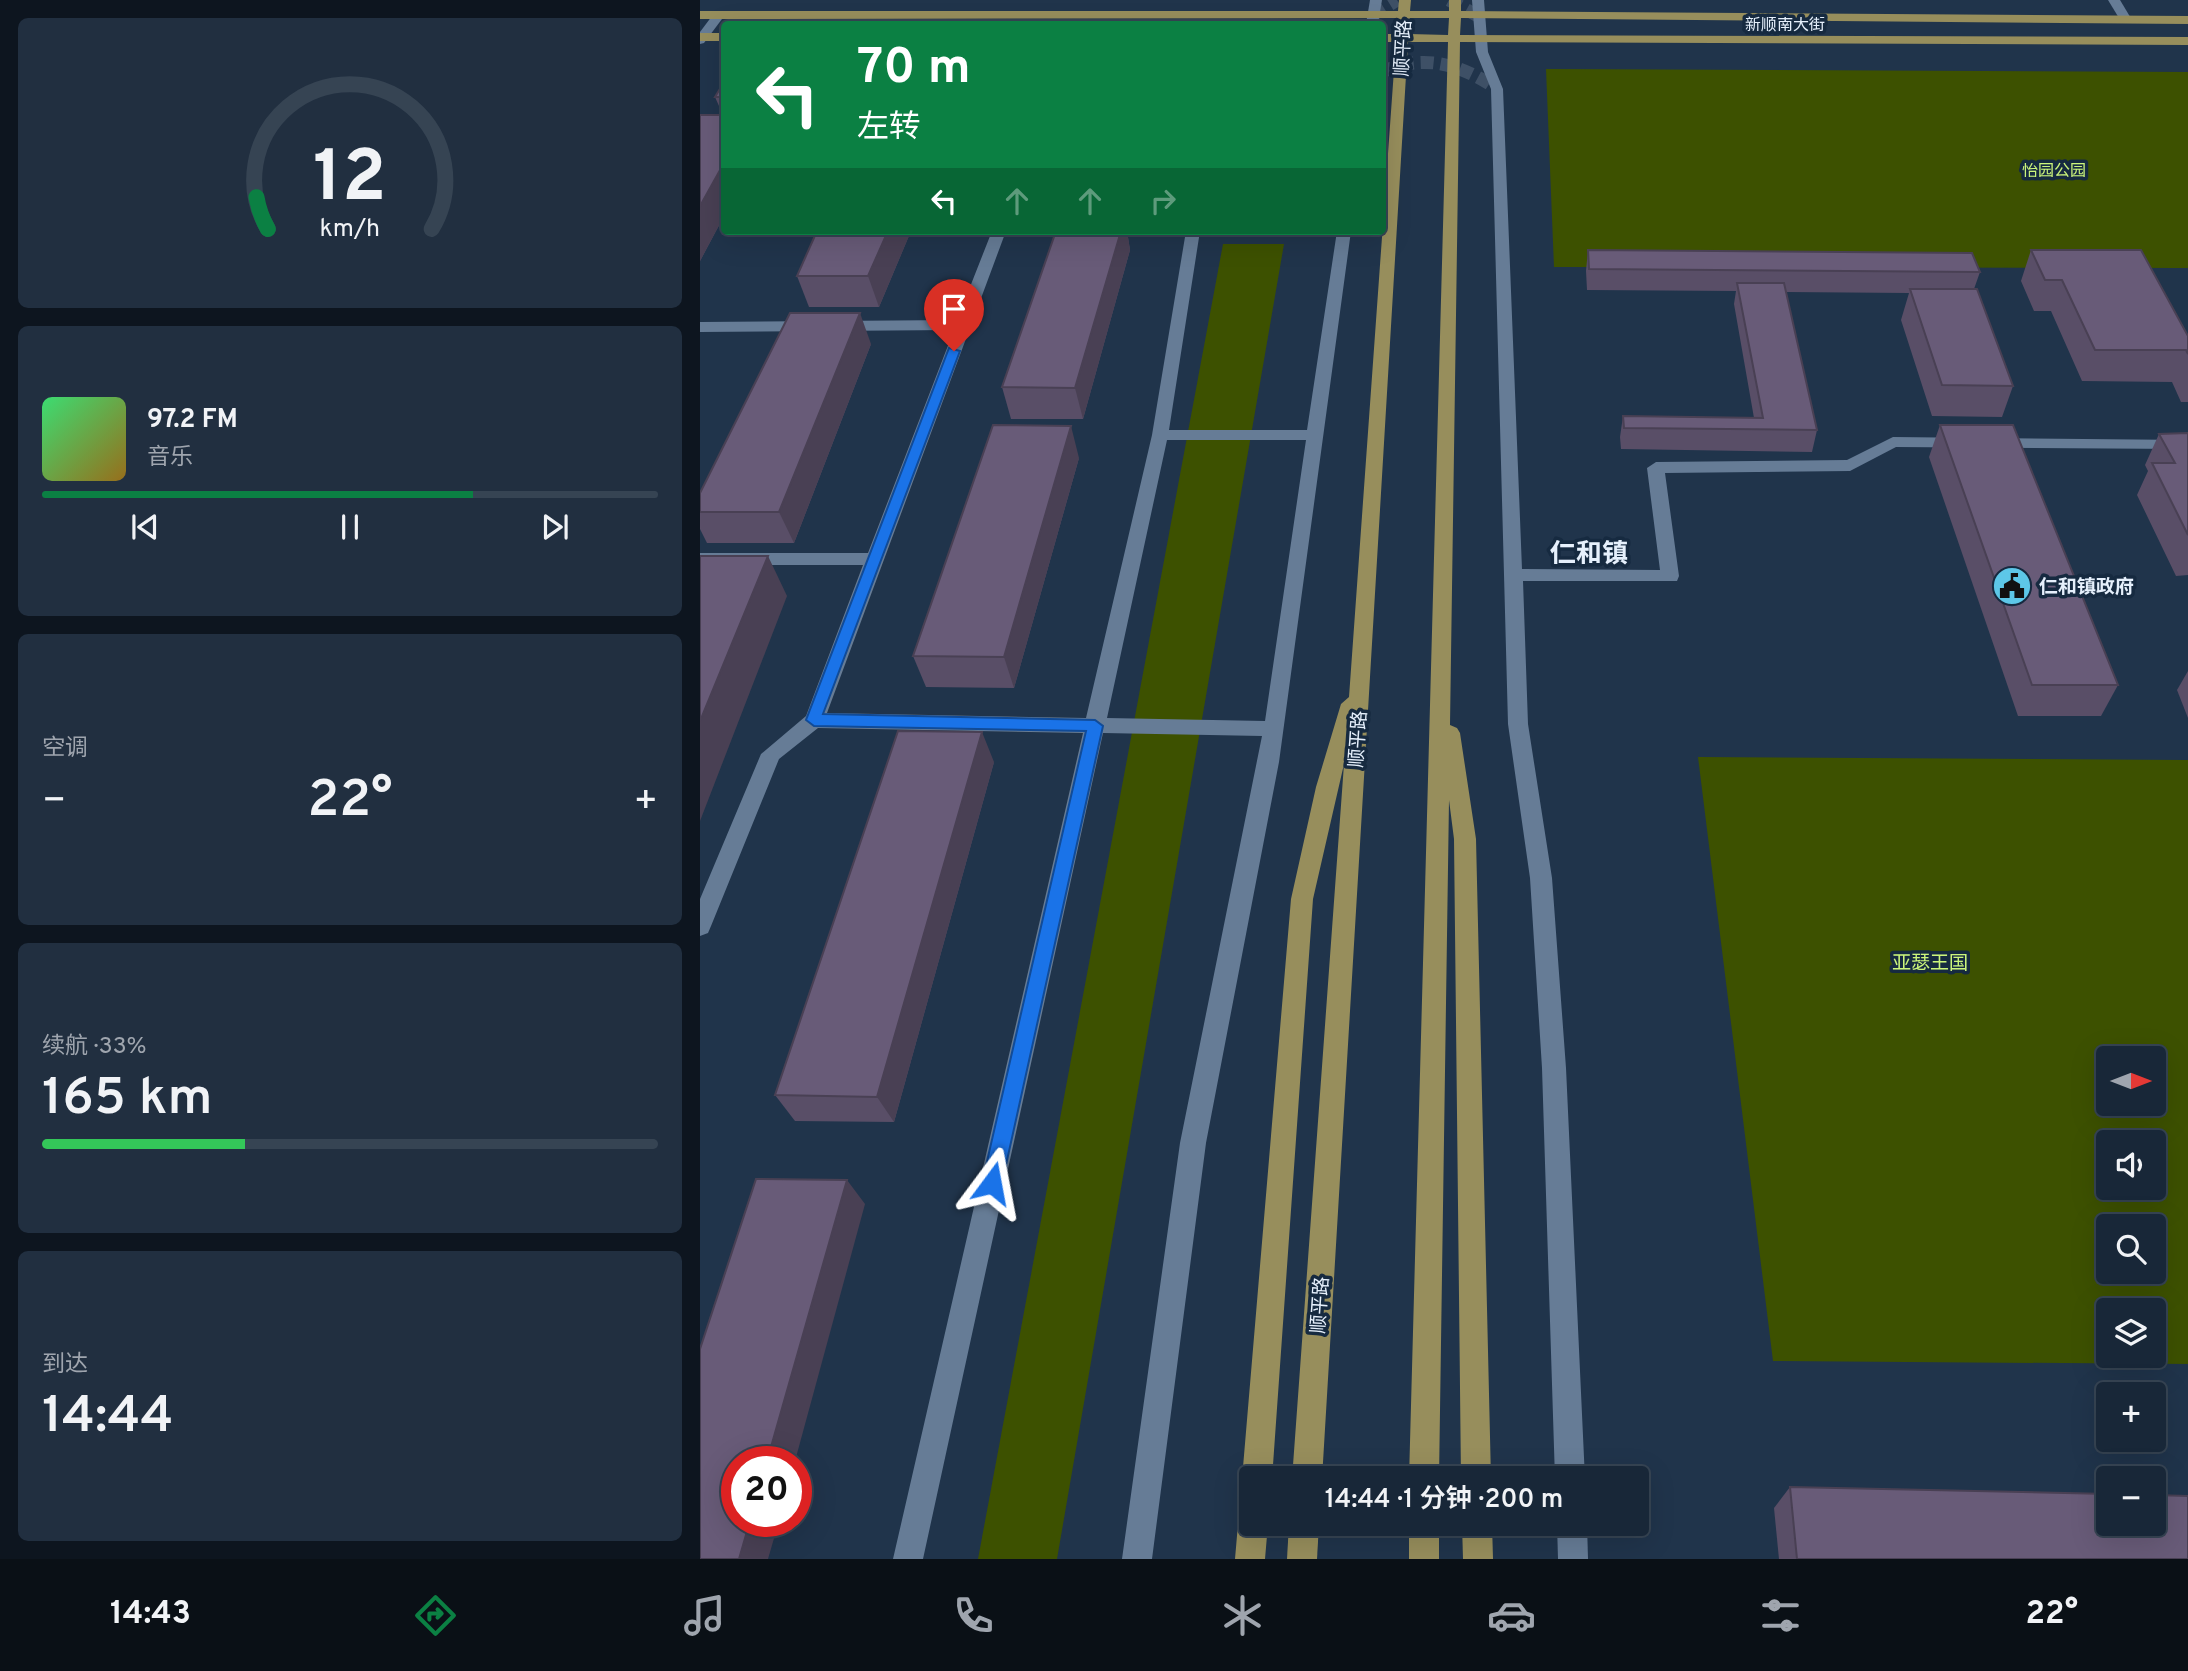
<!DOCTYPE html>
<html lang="zh">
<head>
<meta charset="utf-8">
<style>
	:root { --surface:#182738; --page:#212f40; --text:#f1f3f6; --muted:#9fa5ae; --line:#364453; --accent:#0b8043 }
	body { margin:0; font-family:Overpass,"Noto Sans SC",sans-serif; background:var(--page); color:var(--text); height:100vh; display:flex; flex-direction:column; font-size:26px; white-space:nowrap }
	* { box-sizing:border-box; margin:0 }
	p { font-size:23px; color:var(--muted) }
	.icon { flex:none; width:38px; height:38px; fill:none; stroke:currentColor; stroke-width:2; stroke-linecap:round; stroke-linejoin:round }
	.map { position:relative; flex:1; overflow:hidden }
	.sheet { display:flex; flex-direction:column; gap:18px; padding:18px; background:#0d151f; width:700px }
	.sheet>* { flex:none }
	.banner { position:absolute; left:21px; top:21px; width:665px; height:214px; border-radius:7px; box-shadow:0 7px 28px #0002,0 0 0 2px var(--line); background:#0b8043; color:#fff; overflow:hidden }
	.needle { width:46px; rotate:90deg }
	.controls { position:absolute; left:1396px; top:1046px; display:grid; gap:14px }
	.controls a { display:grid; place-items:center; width:70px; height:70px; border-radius:7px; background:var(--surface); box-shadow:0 7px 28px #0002,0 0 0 2px var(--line); font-size:35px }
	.speed { position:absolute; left:21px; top:1446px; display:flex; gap:14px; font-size:35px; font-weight:700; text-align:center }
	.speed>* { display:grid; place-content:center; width:91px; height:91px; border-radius:50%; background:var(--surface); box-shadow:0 7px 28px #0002,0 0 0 2px var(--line); line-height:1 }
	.speed .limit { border:10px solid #d22; background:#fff; color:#111 }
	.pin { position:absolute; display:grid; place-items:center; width:60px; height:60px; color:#fff; margin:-72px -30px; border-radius:50% 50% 50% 0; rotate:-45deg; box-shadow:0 0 7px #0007 }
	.pin .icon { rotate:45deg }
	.me { position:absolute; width:77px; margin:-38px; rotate:13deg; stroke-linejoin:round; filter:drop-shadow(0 0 5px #0008) }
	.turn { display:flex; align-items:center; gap:24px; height:147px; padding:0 21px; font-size:32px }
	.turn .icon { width:91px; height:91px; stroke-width:2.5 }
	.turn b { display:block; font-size:49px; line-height:60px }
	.lanes { display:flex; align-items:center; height:66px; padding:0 21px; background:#0003; justify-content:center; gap:35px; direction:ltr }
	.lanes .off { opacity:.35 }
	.big { font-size:52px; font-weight:600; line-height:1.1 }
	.sheet .tile { flex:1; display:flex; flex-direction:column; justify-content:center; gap:10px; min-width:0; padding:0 24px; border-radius:10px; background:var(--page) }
	.sheet .dial { align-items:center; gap:0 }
	.dial svg { height:182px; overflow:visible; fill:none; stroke:var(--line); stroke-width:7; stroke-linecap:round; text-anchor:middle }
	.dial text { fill:var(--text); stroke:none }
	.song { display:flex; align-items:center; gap:21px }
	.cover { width:84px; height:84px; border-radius:10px; background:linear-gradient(135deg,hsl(140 70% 55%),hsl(40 70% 35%)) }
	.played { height:7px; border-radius:4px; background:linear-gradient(90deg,var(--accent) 70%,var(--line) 70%) }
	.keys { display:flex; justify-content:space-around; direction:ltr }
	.heat { display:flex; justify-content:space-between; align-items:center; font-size:38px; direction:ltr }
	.charge { height:10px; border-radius:5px; background:linear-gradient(90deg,#34c759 33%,var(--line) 0) }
	.trip { position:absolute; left:539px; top:1466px; width:410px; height:70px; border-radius:7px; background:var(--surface); box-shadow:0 7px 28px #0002,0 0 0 2px var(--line); font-weight:600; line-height:70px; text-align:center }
	.dock { display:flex; height:112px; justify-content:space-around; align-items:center; background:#0a1016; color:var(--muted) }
	.dock .icon { width:49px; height:49px }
	.dock .selected { color:var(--accent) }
	.dock b { font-size:32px; color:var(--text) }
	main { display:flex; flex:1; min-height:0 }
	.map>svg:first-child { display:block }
</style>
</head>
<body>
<main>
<section class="sheet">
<div class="tile dial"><svg viewBox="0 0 100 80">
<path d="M14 69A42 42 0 1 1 86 69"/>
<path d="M14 69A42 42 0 0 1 9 55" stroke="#0b8043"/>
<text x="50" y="56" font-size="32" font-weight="700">12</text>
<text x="50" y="72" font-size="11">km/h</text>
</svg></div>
<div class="tile">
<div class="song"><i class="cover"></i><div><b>97.2 FM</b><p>音乐</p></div></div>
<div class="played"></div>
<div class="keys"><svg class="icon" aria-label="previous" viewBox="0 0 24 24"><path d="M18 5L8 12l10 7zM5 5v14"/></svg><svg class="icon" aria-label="pause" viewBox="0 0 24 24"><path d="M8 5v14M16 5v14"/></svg><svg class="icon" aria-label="next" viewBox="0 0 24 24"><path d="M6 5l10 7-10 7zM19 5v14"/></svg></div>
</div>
<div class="tile"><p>空调</p>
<div class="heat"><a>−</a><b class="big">22°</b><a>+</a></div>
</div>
<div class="tile"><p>续航 · 33%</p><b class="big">165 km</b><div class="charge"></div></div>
<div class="tile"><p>到达</p><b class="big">14:44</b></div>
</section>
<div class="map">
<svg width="1488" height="1559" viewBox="0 0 1488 1559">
	<rect width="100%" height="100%" fill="#20344b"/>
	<!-- green -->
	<g fill="#3d5100" fill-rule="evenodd">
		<path d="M846,69L1488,72V268L854,267Z"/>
		<path d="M523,244H584L357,1559H278Z"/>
		<path d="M998,757L1488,760V1364L1073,1361ZM1409,1059H1454V1104H1409ZM1409,1143H1454V1188H1409ZM1409,1227H1454V1272H1409ZM1409,1311H1454V1356H1409Z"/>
	</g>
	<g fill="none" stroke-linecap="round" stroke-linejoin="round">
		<!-- minor-tunnel -->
		<g stroke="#3e5066" stroke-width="13" stroke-dasharray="13 7" stroke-linecap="butt">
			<path d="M749,0L778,16"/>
			<path d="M673,15L697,0"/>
			<path d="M682,72C723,53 761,64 797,89"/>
		</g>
		<!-- minor -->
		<g fill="#667c96" fill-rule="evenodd">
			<path d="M670,0H682L678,24H666Z"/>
			<path d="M772,0H784L788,52L803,89L822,569L960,570L947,468L956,462L1147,460L1193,437L1488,440V448L1484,449L1196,447L1150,471L965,473L979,576L977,581H823L828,724L852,878L866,1068L885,1479H855L842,1068L830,878L808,724L791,89L776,52Z"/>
			<path d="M1408,0H1420L1432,20L1430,23H1422Z"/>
			<path d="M15,12L25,15L4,43L0,44V32Z"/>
			<path d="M292,231H306L127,713L386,718L452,435L486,231H500L469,430H607L637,231H651L579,762L506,1143L452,1559H422L480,1143L562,736L403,733L223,1559H193L383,733L118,728L79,759L11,926L8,933L0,936V899L61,754L106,716L163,565H0V553H168L254,330L0,332V322L257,320ZM467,440H606L565,721L407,718Z"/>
			<path d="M857,1524H887L888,1559H858Z"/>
		</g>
		<!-- major -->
		<g fill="#978e5c" fill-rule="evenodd">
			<path d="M699,0H711L710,11H749V0H761V11L1488,16V24L761,18L760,35L1488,37V45L760,42L750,725L757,728L760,733L776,839L791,1479H761L754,839L749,800L739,1479H709L748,42H708L622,1479H592L644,764L613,899L572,1479H551V1491L547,1489L542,1479L591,899L616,787L641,704L649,697L696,42H682V34H697L698,18L0,19V11H698ZM710,18H749L748,35L709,34Z"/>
			<rect x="0" y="33" width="24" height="8"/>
			<path d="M551,1510V1524H568L565,1559H535L538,1524L542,1513Z"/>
			<path d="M589,1524H619L617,1559H587Z"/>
			<rect x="709" y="1524" width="30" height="35"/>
			<path d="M762,1524H792L793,1559H763Z"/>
		</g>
	</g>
	<!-- wall -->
	<g fill="#594e67">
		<path d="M24,82V216L0,261V115H23L15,97Z"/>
		<path d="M211,231L179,307H109L97,276Z"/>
		<path d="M356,231H427L430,250L383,419H311L302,387Z"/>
		<path d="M888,250L1280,272L1274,289L1313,386L1302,417L1232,416L1201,320L1209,293L1086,292L1117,430L1112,452L921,449L920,437L923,416L1054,418L1034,304L1036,291L887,290L886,271Z"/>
		<path d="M1331,250L1488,336V402H1481L1472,382L1382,381L1351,311H1334L1321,281Z"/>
		<path d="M171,344L94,543H7L0,529V493Z"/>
		<path d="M1240,425L1418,685L1401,716H1318L1229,457Z"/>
		<path d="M1488,433V575L1476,576L1437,495L1448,471L1445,465L1459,434Z"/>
		<path d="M379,458L314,688L226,687L213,656Z"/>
		<path d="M1488,671V718L1477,690Z"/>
		<path d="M294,762L194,1122L95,1121L75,1095Z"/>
		<path d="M1090,1487L1488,1559H1079L1074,1508Z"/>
	</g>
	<!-- shaded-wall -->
	<g fill="#494054">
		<path d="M24,163V216L0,261V206Z"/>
		<path d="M188,231H211L179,307L168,276Z"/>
		<path d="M421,231H427L430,250L383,419L375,388Z"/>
		<path d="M160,313L171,344L94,543L79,512Z"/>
		<path d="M371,426L379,458L314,688L304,657Z"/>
		<path d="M68,556L87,596L0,821V721Z"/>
		<path d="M282,732L294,762L194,1122L177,1097Z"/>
		<path d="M147,1180L165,1204L95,1461H67Z"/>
		<path d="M50,1521H79L68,1559H39Z"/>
	</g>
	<!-- building -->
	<g fill="#685b78" stroke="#494054" stroke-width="2">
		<path d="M24,82V97H15Z"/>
		<path d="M0,115H24V163L0,206Z"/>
		<path d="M117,231H188L168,276H97Z"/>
		<path d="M356,231H421L375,388L302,387Z"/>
		<path d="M888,250L1272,253L1280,272L889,269Z"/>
		<path d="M1331,250H1441L1488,336V354L1486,350H1395L1362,280H1345Z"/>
		<path d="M1037,283H1084L1117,430L924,428L923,416L1063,418Z"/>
		<path d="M1210,289H1277L1313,386L1242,385Z"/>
		<path d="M90,313H160L79,512H0V493Z"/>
		<path d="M293,425L371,426L304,657L213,656Z"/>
		<path d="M1240,425H1313L1418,685H1332Z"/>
		<path d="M1488,433V535L1452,463H1475L1459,434Z"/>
		<path d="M0,556H68L0,721Z"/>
		<path d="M198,731L282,732L177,1097L75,1095Z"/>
		<path d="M56,1179L147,1180L67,1461H37V1521H50L39,1559H0V1349Z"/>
		<path d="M1090,1487L1409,1494V1524H1454V1495L1488,1496V1559H1097Z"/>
	</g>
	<!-- route -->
	<path fill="#1a73e8" stroke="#114b97" stroke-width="2" d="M249,348L260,351L123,714L395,720L403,726L302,1183L299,1189L292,1192L285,1189L282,1183L386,731L114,726L106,720Z"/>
	<!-- icons -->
	<defs>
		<g id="civic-disc" transform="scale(2.0125)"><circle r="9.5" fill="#5dc7e8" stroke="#162a40"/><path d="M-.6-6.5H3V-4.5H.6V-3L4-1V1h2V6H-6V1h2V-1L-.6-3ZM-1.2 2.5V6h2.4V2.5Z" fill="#111"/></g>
	</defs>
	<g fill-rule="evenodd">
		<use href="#civic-disc" x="1312" y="586"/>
	</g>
	<g text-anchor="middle" stroke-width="7" stroke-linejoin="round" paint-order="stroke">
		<!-- far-street labels -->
		<g font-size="16" fill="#e6f0fc" stroke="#162a40">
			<text x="1085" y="30">新顺南大街</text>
		</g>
		<!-- far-park labels -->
		<g font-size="16" fill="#ccf57b" stroke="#162a40">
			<text x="1354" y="176">怡园公园</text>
		</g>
		<!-- street labels -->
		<g font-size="19" fill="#e6f0fc" stroke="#162a40">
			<text transform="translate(702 48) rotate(-87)" y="7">顺平路</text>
			<text transform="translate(657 739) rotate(-86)" y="7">顺平路</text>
			<text transform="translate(619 1305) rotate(-86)" y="7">顺平路</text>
		</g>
		<!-- poi labels -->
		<g font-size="19" font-weight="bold" fill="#e6f0fc" stroke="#162a40" text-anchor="start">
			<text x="1339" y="593">仁和镇政府</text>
		</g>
		<!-- park labels -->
		<g font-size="19" fill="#ccf57b" stroke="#162a40">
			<text x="1230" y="969">亚瑟王国</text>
		</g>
		<!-- district labels -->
		<g font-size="26" font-weight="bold" fill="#e6f0fc" stroke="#162a40">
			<text x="889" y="562">仁和镇</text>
		</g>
	</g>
</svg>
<div class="controls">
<a><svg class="needle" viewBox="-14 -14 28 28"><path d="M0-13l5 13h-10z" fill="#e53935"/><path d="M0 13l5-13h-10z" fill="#9fa5ae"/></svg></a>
<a><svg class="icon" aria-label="sound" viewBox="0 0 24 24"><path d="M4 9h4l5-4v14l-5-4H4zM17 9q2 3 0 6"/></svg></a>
<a><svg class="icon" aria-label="search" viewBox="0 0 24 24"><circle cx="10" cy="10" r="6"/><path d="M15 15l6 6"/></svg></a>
<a><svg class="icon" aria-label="layers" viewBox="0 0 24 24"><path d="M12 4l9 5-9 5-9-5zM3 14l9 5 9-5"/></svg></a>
<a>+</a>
<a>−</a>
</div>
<div class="speed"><div class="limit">20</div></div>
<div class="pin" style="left:254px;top:351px;background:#d93025"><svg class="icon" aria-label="arrive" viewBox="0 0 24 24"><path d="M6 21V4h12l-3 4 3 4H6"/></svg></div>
<svg class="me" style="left:292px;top:1183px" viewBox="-20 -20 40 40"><path d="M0-17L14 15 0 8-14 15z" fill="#1a73e8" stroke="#fff" stroke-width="4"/></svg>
<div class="trip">14:44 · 1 分钟 · 200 m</div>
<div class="banner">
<div class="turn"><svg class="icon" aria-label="left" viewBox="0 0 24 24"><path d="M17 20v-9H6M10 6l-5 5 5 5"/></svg><div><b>70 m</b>左转</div></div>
<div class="lanes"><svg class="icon" aria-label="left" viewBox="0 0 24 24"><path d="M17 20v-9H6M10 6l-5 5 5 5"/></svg><svg class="icon off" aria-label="ahead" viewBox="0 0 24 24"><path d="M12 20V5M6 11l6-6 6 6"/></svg><svg class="icon off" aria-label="ahead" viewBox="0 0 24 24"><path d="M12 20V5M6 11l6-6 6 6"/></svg><svg class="icon off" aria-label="right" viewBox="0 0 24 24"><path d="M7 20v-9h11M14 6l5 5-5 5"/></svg></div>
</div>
</div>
</main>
<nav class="dock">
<b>14:43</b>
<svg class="icon selected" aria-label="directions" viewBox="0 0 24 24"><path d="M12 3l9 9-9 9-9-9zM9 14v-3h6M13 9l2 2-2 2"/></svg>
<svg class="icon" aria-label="music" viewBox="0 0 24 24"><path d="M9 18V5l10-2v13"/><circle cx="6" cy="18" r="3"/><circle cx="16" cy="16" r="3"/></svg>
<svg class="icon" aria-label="phone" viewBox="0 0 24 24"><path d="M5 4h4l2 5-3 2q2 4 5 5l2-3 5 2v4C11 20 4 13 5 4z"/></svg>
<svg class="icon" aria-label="climate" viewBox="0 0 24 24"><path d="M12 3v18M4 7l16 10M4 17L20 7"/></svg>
<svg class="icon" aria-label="car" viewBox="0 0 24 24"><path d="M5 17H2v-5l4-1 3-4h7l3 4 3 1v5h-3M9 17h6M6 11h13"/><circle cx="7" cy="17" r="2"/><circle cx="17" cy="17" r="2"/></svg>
<svg class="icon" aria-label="filters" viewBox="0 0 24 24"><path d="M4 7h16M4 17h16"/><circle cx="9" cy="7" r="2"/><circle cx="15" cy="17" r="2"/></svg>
<b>22°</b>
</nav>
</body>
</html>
